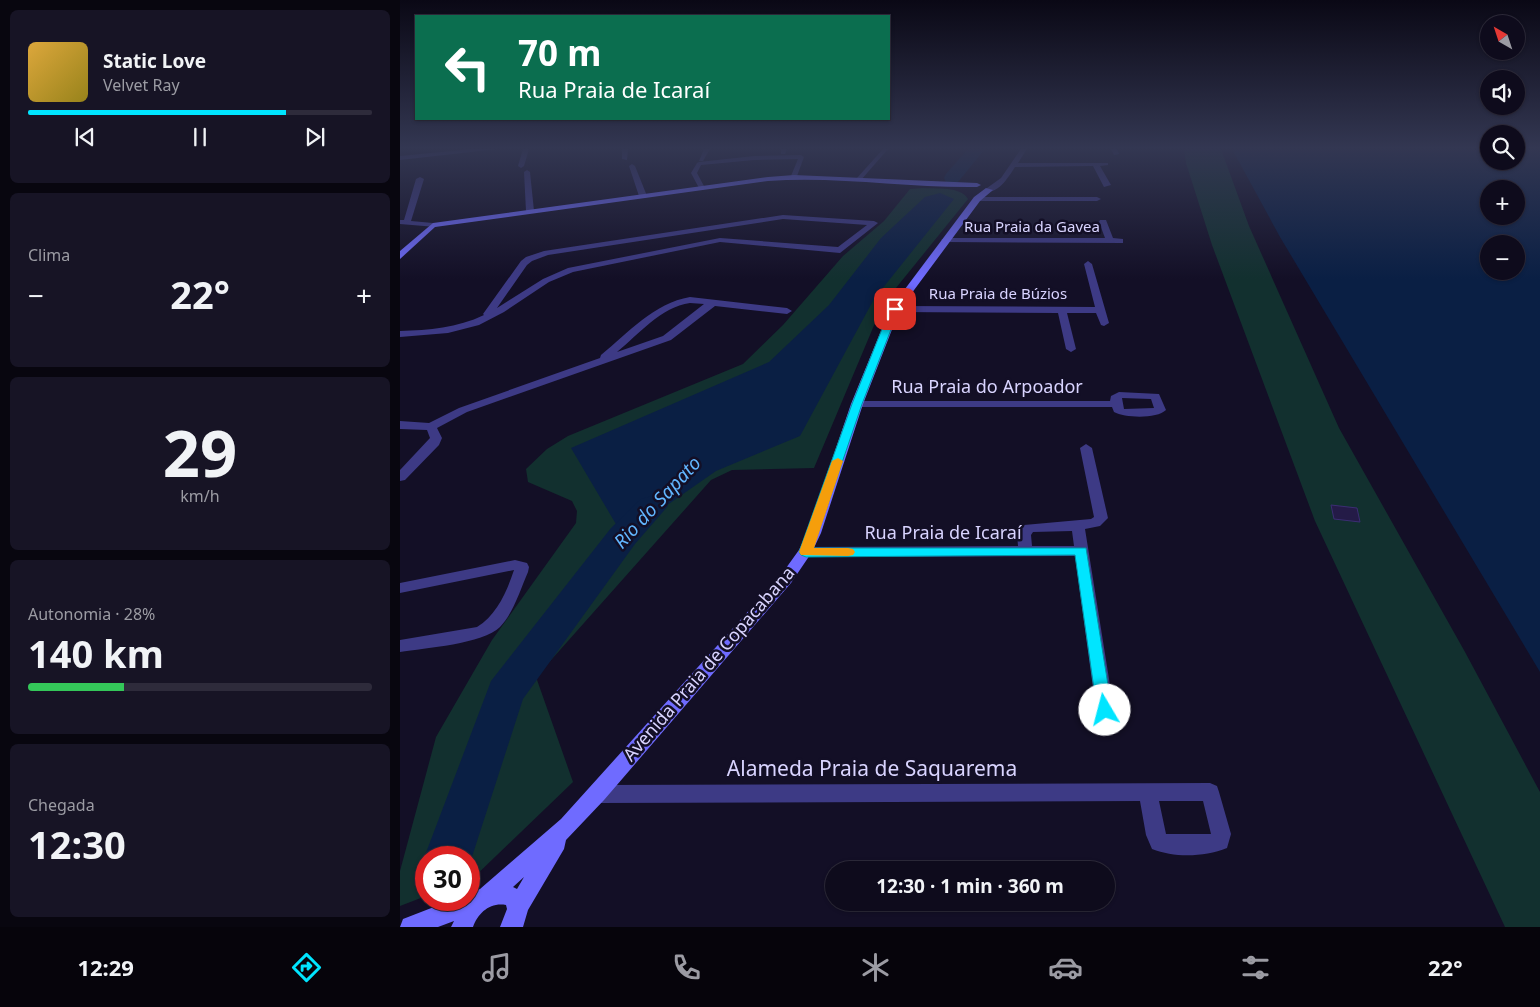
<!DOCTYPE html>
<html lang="pt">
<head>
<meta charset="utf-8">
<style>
	:root { --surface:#0e0b1c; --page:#171425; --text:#f1f3f6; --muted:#9b9ba3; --line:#2e2b3b; --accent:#00e5ff }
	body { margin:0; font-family:"Noto Sans",sans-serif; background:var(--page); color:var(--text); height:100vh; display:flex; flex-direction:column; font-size:19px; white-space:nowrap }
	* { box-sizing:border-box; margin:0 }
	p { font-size:16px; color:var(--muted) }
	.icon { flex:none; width:28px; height:28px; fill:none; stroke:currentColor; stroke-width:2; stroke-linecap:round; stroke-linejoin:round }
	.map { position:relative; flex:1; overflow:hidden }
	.details { display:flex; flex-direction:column; gap:10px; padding:10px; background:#08060f; width:400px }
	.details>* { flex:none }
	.guide { position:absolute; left:15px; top:15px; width:475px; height:105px; border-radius:0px; box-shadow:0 1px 4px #0004,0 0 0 1px var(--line); background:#0b6e4f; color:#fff; overflow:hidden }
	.needle { width:32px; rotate:321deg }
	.buttons { position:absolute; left:1080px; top:15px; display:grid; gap:10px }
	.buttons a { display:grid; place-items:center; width:45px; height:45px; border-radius:50%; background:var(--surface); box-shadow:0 1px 4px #0004,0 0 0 1px var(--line); font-size:25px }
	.speed { position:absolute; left:15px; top:846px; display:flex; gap:10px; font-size:25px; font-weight:700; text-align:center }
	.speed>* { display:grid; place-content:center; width:65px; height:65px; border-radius:50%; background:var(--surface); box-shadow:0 1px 4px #0004,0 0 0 1px var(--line); line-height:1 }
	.speed .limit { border:8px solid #d22; background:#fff; color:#111 }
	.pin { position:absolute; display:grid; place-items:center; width:42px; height:42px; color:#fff; margin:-21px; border-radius:10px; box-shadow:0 2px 8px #0006 }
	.me { position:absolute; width:55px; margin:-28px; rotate:352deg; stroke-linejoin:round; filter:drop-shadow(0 0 4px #0008) }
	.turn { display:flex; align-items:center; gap:18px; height:105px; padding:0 20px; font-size:22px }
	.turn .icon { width:65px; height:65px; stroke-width:2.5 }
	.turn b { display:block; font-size:35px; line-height:42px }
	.big { font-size:38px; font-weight:700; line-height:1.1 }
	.details .card { flex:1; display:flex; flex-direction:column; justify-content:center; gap:8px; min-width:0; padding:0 18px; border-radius:8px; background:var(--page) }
	.details .dial { align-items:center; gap:0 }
	.dial b { font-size:65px; line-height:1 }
	.song { display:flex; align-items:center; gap:15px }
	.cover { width:60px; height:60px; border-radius:8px; background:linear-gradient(135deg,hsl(40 70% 55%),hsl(50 70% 35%)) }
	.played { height:5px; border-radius:2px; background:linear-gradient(90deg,var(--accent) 75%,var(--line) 75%) }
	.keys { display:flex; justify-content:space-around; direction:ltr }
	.heat { display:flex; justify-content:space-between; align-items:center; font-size:28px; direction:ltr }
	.charge { height:8px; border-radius:4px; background:linear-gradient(90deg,#34c759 28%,var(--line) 0) }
	.trip { position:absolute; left:425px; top:861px; width:290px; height:50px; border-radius:25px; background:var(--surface); box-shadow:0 1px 4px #0004,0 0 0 1px var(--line); font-weight:700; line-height:50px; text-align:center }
	.dock { display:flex; height:80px; justify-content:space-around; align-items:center; background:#06040b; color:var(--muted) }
	.dock .icon { width:35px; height:35px }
	.dock .selected { color:var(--accent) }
	.dock b { font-size:22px; color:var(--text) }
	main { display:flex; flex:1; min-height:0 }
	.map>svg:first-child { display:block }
</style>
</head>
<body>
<main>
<section class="details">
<div class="card">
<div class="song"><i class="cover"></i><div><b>Static Love</b><p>Velvet Ray</p></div></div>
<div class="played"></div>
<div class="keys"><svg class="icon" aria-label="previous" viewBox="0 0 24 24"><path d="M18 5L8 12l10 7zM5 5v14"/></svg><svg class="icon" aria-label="pause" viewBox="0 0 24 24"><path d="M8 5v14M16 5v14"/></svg><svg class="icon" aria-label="next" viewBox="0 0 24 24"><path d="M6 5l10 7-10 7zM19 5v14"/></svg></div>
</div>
<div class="card"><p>Clima</p>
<div class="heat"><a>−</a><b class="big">22°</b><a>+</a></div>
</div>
<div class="card dial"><b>29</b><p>km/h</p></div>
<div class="card"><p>Autonomia · 28%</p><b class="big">140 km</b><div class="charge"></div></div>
<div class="card"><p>Chegada</p><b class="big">12:30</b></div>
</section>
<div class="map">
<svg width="1140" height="927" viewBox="0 0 1140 927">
	<rect width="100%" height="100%" fill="#130f26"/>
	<!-- green -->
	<g fill="#12302f">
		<path d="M784,149H821L849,226L939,428L1065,652L1140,792V927H1105L915,521L812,245L786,163Z"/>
		<path d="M523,188C535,189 561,186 568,199L483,304L414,468L332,470L311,480L136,677L173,782L70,881H69V858H26V896L0,906V871L36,737L92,640L176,523L177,511L172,501L128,482L126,469L147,449L168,436L343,364L383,325L443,256L484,221L510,189Z"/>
	</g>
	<!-- water -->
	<g fill="#0a1f44" fill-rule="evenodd">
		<path d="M832,149H1089V161H1116V149H1140V672L880,237ZM1089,189H1116V216H1089ZM1089,244H1116V271H1089Z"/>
		<path d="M540,193L554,199L474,299L400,436L316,471L223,536L171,448L369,362L429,305L481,238L525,197Z"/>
	</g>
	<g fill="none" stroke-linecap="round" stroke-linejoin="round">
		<!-- river -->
		<g fill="#0a1f44" fill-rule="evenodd">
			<path d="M568,149H585L558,182H546L544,178L546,174Z"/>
			<path d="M252,496L263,499L268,506L235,544L123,699L69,866V858H26V864L24,858L91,681L211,528L241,499Z"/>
		</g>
	</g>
	<!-- building -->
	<path fill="#241b47" stroke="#3b2d73" d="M931,505L957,508L960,522L934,519Z"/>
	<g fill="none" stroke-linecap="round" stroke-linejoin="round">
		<!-- lane -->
		<g fill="#3d3a85" fill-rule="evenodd">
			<path d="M483,149H488L461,180H457V178Z"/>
			<path d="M401,155L404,157L397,176L394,178L391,176L398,159L354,160L301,165L297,173L305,188L302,190L299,188L291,173L297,163L299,162L354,156Z"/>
		</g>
		<!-- street -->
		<g fill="#3d3a85" fill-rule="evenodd">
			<path d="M71,149H97L0,160V156Z"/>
			<path d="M123,149H129L124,166L121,168L118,166Z"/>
			<path d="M222,149H228L227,160L222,159Z"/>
			<path d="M304,149H310L303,161H299Z"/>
			<path d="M381,149H387L385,154H381Z"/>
			<path d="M621,149H627L618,163H708V165L700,166L711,185L704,187L693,166L615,167C609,176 600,192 587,192V188L601,178Z"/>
			<path d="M711,149H717L719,154L714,155Z"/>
			<path d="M232,164L235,166L247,196L246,198L239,196L229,166Z"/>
			<path d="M127,170L130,172L134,211L130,213L126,211L124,172Z"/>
			<path d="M20,177L24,179L11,221L33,223L37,225L36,227L0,224V220H4L16,179Z"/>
			<path d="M574,197H697L701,199L697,201H574Z"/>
			<path d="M383,215L474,221L478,223L440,253L320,242L173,272L149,282L104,312L79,325L48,333L0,337V331C29,330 57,328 84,315L83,314L121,261L126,257L144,251ZM383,219L467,225L438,247L320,238L168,268L143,279L97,308L127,265L132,261L148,255Z"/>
			<path d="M700,220H706L713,238L723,239V243L545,242L541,240L545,238H705L699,222Z"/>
			<path d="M688,261L692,264L709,323L704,326L701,325L696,313H667L676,349L671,352L666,349L658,313L495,312L490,309L495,306L695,307L684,264Z"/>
			<path d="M290,297L387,308L392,311L387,314L315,306L271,340L67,412L37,428L42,438L39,445L5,480L0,481V470L30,438L27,430L0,429V421L29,423L59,408L200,358L201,355C228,333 254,303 290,297ZM290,303L304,304L263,336L217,352C239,334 261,307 290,303Z"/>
			<path d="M719,392L759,394L766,410C757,419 725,418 714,412L712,407H457L451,404L457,401H710L711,396ZM722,398L751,399L754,408L724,409Z"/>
			<path d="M686,444L692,448L708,518L700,526L685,529L714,710L711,715L705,717L699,715L696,710L675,556L405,557L400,555L398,552L400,549L405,547L618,546L617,534L624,525L691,519L694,517L680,448ZM672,531L674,546H632L631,535L633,532Z"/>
			<path d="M115,560L127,563L129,567L128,572C120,590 114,612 100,627C83,644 25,648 0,652V640L77,627C97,615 107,591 114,570L0,593V583Z"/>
			<path d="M810,783L817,786L819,792L831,834L827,848C804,857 775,858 752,849L746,835L740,801L197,803L190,800L188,794L190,788L197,785ZM759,801H803L811,834H766Z"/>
		</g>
		<!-- secondary -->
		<g fill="#6f6bff" fill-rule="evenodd">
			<path d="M394,175L577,183L581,185L577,187C507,188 438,176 368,181L35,227L0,259V251L33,223L368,177Z"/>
			<path d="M586,188L593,190L580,201L500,309L463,404L421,533L412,552L391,583L204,800L166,840L164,849L128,910L123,927H100L107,909L106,905C90,902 78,913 73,927H51L54,921L38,927H0L3,919L52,900H69V893L80,889L161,819L381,575L399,550L407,533L451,404L490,309L574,197ZM124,877L117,889L113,887Z"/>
		</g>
	</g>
	<!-- sky -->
	<linearGradient id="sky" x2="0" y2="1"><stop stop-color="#0a0815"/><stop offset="0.53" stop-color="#333752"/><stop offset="1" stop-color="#333752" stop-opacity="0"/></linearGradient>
	<rect width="1140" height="279" fill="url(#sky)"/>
	<!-- route -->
	<path fill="#00e5ff" stroke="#0095a6" d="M495,306L499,309L462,404L413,548H686L712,710L710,714L705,716L699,714L697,710L675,555L406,557L401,555L399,552L452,404L490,309Z"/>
	<!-- slow -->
	<path fill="#f59e0b" d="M438,458L443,461L414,548H448L453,549L455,552L453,555L448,556L401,555L399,552L432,461Z"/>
	<g text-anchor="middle" stroke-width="5" stroke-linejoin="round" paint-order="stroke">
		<!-- far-street labels -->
		<g font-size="15" fill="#d9d4ff" stroke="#130f26">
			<text x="632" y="232">Rua Praia da Gavea</text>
			<text x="598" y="299">Rua Praia de Búzios</text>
		</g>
		<!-- street labels -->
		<g font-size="18" fill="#d9d4ff" stroke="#130f26">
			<text x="587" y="393">Rua Praia do Arpoador</text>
			<text x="543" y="539">Rua Praia de Icaraí</text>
			<text transform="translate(309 664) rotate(-49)" y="6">Avenida Praia de Copacabana</text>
		</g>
		<!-- water labels -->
		<g font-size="19" font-style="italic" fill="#62b6ff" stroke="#130f26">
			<text transform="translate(257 502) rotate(-47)" y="7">Rio do Sapato</text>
		</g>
		<!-- near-street labels -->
		<g font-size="21" fill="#d9d4ff" stroke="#130f26">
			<text x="472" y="776">Alameda Praia de Saquarema</text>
		</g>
	</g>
</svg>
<div class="buttons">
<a><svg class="needle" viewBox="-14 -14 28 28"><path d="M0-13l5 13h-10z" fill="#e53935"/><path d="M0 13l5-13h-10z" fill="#9b9ba3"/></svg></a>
<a><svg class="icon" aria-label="sound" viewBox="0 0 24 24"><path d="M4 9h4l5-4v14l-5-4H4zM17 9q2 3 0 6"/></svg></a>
<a><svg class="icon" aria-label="search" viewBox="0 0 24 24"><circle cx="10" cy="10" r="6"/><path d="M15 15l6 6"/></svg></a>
<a>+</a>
<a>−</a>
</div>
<div class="speed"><div class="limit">30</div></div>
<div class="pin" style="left:495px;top:309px;background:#d93025"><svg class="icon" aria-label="arrive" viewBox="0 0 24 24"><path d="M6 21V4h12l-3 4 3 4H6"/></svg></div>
<svg class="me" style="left:705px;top:710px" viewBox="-20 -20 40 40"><circle r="19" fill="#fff"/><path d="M0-13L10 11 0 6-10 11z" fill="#00e5ff"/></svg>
<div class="trip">12:30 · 1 min · 360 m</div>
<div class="guide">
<div class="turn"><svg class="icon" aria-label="left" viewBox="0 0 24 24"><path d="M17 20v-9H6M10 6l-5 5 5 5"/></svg><div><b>70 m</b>Rua Praia de Icaraí</div></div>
</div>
</div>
</main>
<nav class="dock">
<b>12:29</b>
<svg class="icon selected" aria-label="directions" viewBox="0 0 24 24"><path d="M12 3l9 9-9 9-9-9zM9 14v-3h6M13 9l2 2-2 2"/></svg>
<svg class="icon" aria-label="music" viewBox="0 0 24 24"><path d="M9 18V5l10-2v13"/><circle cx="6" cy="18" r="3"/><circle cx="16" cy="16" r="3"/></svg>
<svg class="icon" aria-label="phone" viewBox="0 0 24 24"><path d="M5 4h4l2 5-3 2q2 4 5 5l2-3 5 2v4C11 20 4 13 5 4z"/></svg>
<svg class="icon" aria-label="climate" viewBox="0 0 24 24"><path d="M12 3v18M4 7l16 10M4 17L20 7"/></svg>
<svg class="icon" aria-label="car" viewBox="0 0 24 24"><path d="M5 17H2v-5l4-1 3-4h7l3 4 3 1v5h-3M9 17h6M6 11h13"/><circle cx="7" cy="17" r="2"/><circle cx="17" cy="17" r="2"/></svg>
<svg class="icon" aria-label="filters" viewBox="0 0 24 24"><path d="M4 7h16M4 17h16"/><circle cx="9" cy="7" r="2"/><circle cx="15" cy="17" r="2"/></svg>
<b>22°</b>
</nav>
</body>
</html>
